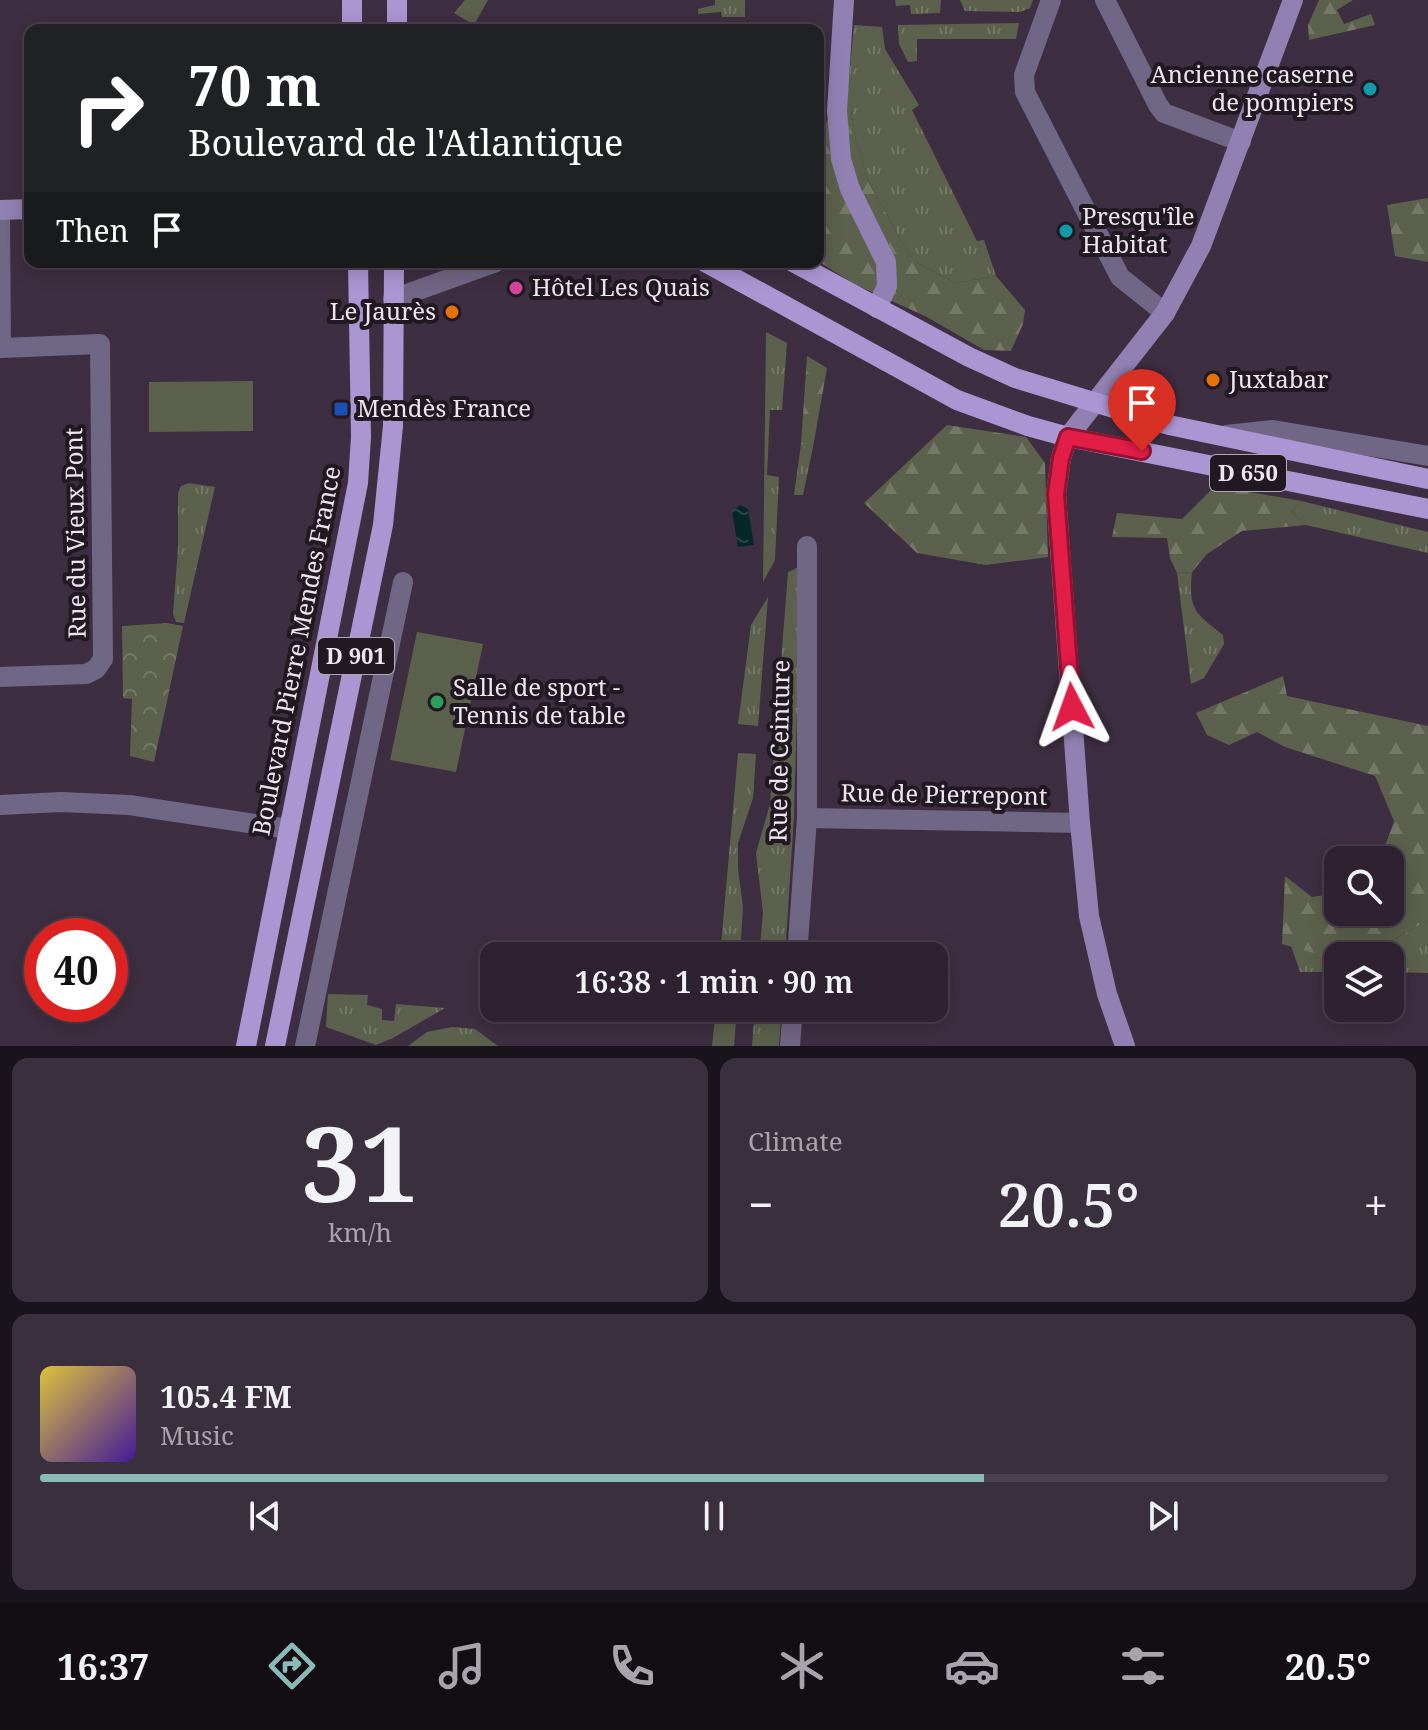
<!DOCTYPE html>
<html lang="en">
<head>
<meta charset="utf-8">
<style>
	:root { --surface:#2e2231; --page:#3a2f3d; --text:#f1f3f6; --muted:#a7a4ab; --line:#493f4d; --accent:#8bbbb9 }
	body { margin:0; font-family:"Noto Serif",serif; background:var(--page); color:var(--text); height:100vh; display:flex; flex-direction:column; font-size:30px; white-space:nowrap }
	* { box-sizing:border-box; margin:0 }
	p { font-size:26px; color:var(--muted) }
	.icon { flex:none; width:44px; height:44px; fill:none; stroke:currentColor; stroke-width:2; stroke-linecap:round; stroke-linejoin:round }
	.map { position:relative; height:1046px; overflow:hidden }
	.panel { display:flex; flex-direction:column; gap:12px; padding:12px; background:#19131b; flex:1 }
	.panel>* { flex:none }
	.guide { position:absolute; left:24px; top:24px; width:800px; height:244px; border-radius:16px; box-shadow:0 4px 20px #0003,0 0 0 2px var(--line); background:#202124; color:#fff; overflow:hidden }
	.controls { position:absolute; left:1324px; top:846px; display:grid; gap:16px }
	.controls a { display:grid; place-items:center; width:80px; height:80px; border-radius:16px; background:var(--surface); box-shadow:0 4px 20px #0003,0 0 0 2px var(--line); font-size:40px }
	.speed { position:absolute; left:24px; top:918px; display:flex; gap:16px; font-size:40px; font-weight:700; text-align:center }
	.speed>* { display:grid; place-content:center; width:104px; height:104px; border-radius:50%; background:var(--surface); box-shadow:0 4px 20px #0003,0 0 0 2px var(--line); line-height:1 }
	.speed .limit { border:12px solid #d22; background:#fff; color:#111 }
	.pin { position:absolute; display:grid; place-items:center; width:68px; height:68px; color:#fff; margin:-82px -34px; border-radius:50% 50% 50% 0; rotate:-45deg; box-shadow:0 0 8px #0007 }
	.pin .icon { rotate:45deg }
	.me { position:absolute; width:88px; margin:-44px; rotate:356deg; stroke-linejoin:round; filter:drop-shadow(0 0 6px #0008) }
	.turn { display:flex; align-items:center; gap:28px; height:168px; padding:0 32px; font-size:36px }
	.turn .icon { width:104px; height:104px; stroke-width:2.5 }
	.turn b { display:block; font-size:56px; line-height:68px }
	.then { display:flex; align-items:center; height:76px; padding:0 32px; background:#0003; gap:16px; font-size:30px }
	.big { font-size:60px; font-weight:600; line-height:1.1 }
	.panel .widget { flex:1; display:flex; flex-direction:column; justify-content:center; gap:12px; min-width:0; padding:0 28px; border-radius:16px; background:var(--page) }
	.panel .dial { align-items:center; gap:0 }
	.dial b { font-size:104px; line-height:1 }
	.song { display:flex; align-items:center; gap:24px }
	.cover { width:96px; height:96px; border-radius:12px; background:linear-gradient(135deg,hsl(50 70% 55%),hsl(260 70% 35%)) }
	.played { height:8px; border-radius:4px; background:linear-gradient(90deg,var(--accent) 70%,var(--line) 70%) }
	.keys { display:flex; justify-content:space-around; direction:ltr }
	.heat { display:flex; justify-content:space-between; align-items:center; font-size:44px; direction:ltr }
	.panel .tiles { flex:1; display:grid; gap:12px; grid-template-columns:1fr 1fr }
	.widget:last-child { grid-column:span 2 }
	.trip { position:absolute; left:480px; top:942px; width:468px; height:80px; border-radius:16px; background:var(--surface); box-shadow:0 4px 20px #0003,0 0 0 2px var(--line); font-weight:600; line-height:80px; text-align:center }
	.tab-bar { display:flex; height:128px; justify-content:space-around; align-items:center; background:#120e14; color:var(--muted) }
	.tab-bar .icon { width:56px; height:56px }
	.tab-bar .current { color:var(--accent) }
	.tab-bar b { font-size:36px; color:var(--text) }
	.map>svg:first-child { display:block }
</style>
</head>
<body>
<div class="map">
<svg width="1428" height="1046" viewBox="0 0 1428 1046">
	<defs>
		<pattern id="grass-tufts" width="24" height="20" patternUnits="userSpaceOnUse" patternTransform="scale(2)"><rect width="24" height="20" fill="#5c614d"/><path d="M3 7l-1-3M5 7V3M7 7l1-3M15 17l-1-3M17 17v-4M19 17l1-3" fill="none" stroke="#747867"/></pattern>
		<pattern id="forest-firs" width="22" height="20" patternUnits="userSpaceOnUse" patternTransform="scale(2)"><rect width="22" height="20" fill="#5c614d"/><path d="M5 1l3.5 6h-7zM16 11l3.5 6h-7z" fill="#747867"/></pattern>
		<pattern id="park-crowns" width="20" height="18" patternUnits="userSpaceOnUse" patternTransform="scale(2)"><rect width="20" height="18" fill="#5c614d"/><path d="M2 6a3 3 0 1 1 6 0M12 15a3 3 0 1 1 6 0" fill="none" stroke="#747867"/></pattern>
		<pattern id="water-ripples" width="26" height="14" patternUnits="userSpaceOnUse" patternTransform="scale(2)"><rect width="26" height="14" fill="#042728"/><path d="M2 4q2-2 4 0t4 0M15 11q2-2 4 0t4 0" fill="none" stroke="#294648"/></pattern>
	</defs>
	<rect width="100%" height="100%" fill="#3e2e41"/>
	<!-- grass -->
	<g fill="url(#grass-tufts)">
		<path d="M465,0H488L474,25L454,13Z"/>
		<path d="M715,0H745V17H722L721,12L698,14V9L715,5Z"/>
		<path d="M895,0H941L940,13L911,14L910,5L896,6Z"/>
		<path d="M960,0H1033L1030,8L1020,12L965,11Z"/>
		<path d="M1019,23L1016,39H917V61L908,62L899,44L898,25Z"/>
		<path d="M854,25L882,27L885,49L919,105L912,110L977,241L984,240L996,276L956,283L919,264L910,256L868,181L855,136L848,89Z"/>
		<path d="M766,332L787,343L782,410H770L767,475L779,477L775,560L763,582Z"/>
		<path d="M801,444L813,447L803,495H794Z"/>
		<path d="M189,483L215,487L184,623L176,622L173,614L178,548V493L181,486Z"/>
		<path d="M1301,501L1428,532V553L1306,525L1292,512Z"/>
		<path d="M801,566L794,816L785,956H759L763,913L756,853L770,804L788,572Z"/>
		<path d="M1192,572C1188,609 1195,613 1223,635L1224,644L1204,678L1191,684L1177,573Z"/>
		<path d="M768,597L758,726L738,724L751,625Z"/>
		<path d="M738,753L756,754L753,798L738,843V869L743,907L740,956H720Z"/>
		<path d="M1428,920V973L1390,972V956H1365Z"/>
		<path d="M1291,946L1338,960V972H1300Z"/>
		<path d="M328,994L368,995L367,1005L382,1009V1020L394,1021L396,1004L445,1008L393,1038L376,1045L326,1027Z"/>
		<path d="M716,1008H737L734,1046H712Z"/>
		<path d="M755,1008H782L779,1046H752Z"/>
		<path d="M452,1027L475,1029L498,1046H408L427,1032Z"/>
	</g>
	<!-- forest -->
	<g fill="url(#forest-firs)">
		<path d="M1319,0H1353L1337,10L1344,24L1371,14L1375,25L1309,40L1308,25Z"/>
		<path d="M848,89L855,136L868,181L910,256L919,264L956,283L996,276L1025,310L1023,324L1011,351L984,350L925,316L854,284L818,261L825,124Z"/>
		<path d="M1428,198V262L1395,256L1387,205Z"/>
		<path d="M807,356L827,368L813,447L801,444Z"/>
		<path d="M947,425L1026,437L1045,463L1048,557L986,565L917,553L864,503Z"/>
		<path d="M1215,486L1301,501L1292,512L1306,525L1242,531L1207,554L1192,572L1177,573L1170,558L1167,538L1112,537L1117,513L1182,519Z"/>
		<path d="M1283,676L1287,696L1428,726V920L1365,956H1338V960L1282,944L1285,876L1312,897L1338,893V912H1390V860H1380L1394,821L1375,776L1285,747L1257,732L1229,745L1207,735L1196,713Z"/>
	</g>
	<!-- park -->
	<path fill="url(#park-crowns)" d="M167,623L183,626L154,762L130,756L132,699L123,698L122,626Z"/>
	<!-- pitch -->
	<g fill="#5c614d">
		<path d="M253,381V431L149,432V382Z"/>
		<path d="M417,632L483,644L456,772L390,760Z"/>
	</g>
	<!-- water -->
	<path fill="url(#water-ripples)" d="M740,505L748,509L754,545L738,547L732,512Z"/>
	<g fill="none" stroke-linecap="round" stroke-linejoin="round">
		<!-- street -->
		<g stroke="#706685" stroke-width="20">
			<path d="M1051,0L1024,75L1025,92L1120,277L1165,313"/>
			<path d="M1105,0L1158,105L1164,113L1241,142"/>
			<path d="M0,220L1,348L100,344L103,659L96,669L86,674L0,677"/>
			<path d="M393,299L496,262"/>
			<path d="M1226,435L1273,430L1428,456"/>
			<path d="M0,805L61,802L129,805L289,829"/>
			<path d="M807,818L1080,823"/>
			<path d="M797,956L807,818V546"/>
			<path d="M305,1046L403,582"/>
			<path d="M790,1046L793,1008"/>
		</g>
		<!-- secondary -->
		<g stroke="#9181b2" stroke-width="20">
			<path d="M844,0L837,111L841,159L850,189L886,262L887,286L877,308"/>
			<path d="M0,210L30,209"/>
			<path d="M1125,1046L1107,994L1089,916L1080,823L1056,494L1061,458L1068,437L1165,313L1201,246L1293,0"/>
		</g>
		<!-- primary -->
		<g stroke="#ab96d4" stroke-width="20">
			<path d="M352,0V30"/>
			<path d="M397,0V30"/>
			<path d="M705,262L957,400L1028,426L1068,437L1428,509"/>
			<path d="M793,262L969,357L1015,378L1169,425L1428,479"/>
			<path d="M246,1046L358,483L361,437L358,262"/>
			<path d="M275,1046L383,525L393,426L394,262"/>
		</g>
	</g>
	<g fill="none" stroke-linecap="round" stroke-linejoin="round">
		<!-- route casing -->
		<g stroke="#92132f" stroke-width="20">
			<path id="route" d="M1072,707L1056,494L1061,458L1068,437L1142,451"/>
		</g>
		<!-- route -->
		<use href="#route" stroke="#e11d48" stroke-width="14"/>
	</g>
	<!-- markers -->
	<g fill="#0f9aa8" stroke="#211922" stroke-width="3">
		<circle cx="1370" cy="89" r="8"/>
		<circle cx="1066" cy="231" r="8"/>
	</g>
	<circle fill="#d1479c" stroke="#211922" stroke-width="3" cx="516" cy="288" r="8"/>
	<g fill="#e8710a" stroke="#211922" stroke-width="3">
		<circle cx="452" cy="312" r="8"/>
		<circle cx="1213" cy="380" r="8"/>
	</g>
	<rect fill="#1a4fb4" stroke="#211922" stroke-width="3" x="333" y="401" width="16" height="16" rx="4"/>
	<circle fill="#2e9e5b" stroke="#211922" stroke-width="3" cx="437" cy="702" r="8"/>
	<g text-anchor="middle" stroke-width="8" stroke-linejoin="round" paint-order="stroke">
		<!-- shield labels -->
		<g fill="#211922" stroke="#b1a8b3" stroke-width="2">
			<rect x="1210" y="455" width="76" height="36" rx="6"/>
			<rect x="318" y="638" width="76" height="36" rx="6"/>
		</g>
		<g font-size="22" font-weight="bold" fill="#efe5f1">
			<text x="1248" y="481">D 650</text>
			<text x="356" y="664">D 901</text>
		</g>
		<!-- poi labels -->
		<g font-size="24" fill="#efe5f1" stroke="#211922" text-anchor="start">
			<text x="1354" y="83" text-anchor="end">Ancienne caserne<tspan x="1354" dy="28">de pompiers</tspan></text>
			<text x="1082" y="225">Presqu'île<tspan x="1082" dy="28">Habitat</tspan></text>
			<text x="532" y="296">Hôtel Les Quais</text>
			<text x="436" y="320" text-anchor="end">Le Jaurès</text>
			<text x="1229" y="388">Juxtabar</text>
			<text x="357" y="417">Mendès France</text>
			<text x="453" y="696">Salle de sport -<tspan x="453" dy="28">Tennis de table</tspan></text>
		</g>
		<!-- street labels -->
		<g font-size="24" fill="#efe5f1" stroke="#211922">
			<text transform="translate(76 533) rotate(-91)" y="8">Rue du Vieux Pont</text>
			<text transform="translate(297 651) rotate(-79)" y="8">Boulevard Pierre Mendes France</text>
			<text transform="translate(780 751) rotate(-89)" y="8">Rue de Ceinture</text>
			<text transform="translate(944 795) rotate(1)" y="8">Rue de Pierrepont</text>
		</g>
	</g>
</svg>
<div class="controls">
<a><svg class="icon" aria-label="search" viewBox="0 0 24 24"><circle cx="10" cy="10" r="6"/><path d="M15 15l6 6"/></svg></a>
<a><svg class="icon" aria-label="layers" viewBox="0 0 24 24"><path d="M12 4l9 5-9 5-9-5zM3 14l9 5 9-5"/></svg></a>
</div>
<div class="speed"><div class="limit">40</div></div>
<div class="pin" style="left:1142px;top:451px;background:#d93025"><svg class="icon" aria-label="arrive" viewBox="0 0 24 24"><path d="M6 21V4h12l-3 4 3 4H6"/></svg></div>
<svg class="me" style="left:1072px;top:707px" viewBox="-20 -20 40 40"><path d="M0-17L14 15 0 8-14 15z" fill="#e11d48" stroke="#fff" stroke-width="4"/></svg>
<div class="trip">16:38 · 1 min · 90 m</div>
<div class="guide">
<div class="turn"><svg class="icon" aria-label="right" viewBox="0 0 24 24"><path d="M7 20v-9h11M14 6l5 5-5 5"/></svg><div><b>70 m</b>Boulevard de l'Atlantique</div></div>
<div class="then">Then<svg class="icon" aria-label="arrive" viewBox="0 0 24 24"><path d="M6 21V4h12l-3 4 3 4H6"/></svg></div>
</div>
</div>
<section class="panel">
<div class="tiles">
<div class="widget dial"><b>31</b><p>km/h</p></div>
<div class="widget"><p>Climate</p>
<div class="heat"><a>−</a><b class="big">20.5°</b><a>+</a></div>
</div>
<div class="widget">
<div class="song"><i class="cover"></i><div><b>105.4 FM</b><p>Music</p></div></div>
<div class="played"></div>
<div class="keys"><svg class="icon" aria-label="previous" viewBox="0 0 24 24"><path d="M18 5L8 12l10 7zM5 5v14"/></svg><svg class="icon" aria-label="pause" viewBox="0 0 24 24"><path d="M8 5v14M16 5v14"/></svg><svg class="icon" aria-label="next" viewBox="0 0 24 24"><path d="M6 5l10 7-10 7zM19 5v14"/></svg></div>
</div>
</div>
</section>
<nav class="tab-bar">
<b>16:37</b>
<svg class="icon current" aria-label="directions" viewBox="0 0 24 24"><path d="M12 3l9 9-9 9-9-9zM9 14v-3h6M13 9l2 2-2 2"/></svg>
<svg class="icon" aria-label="music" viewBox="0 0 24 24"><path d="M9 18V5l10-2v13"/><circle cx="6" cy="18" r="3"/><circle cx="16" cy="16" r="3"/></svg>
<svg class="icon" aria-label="phone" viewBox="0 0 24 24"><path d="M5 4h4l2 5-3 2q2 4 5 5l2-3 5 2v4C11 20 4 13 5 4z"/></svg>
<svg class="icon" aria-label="climate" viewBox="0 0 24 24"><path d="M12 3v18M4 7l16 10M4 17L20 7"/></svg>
<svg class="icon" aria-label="car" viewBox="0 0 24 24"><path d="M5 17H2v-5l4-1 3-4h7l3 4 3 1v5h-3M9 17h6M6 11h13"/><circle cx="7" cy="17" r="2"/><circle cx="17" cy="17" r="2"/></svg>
<svg class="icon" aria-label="filters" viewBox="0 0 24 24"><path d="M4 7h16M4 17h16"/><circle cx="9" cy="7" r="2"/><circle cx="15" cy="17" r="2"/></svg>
<b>20.5°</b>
</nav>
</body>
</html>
